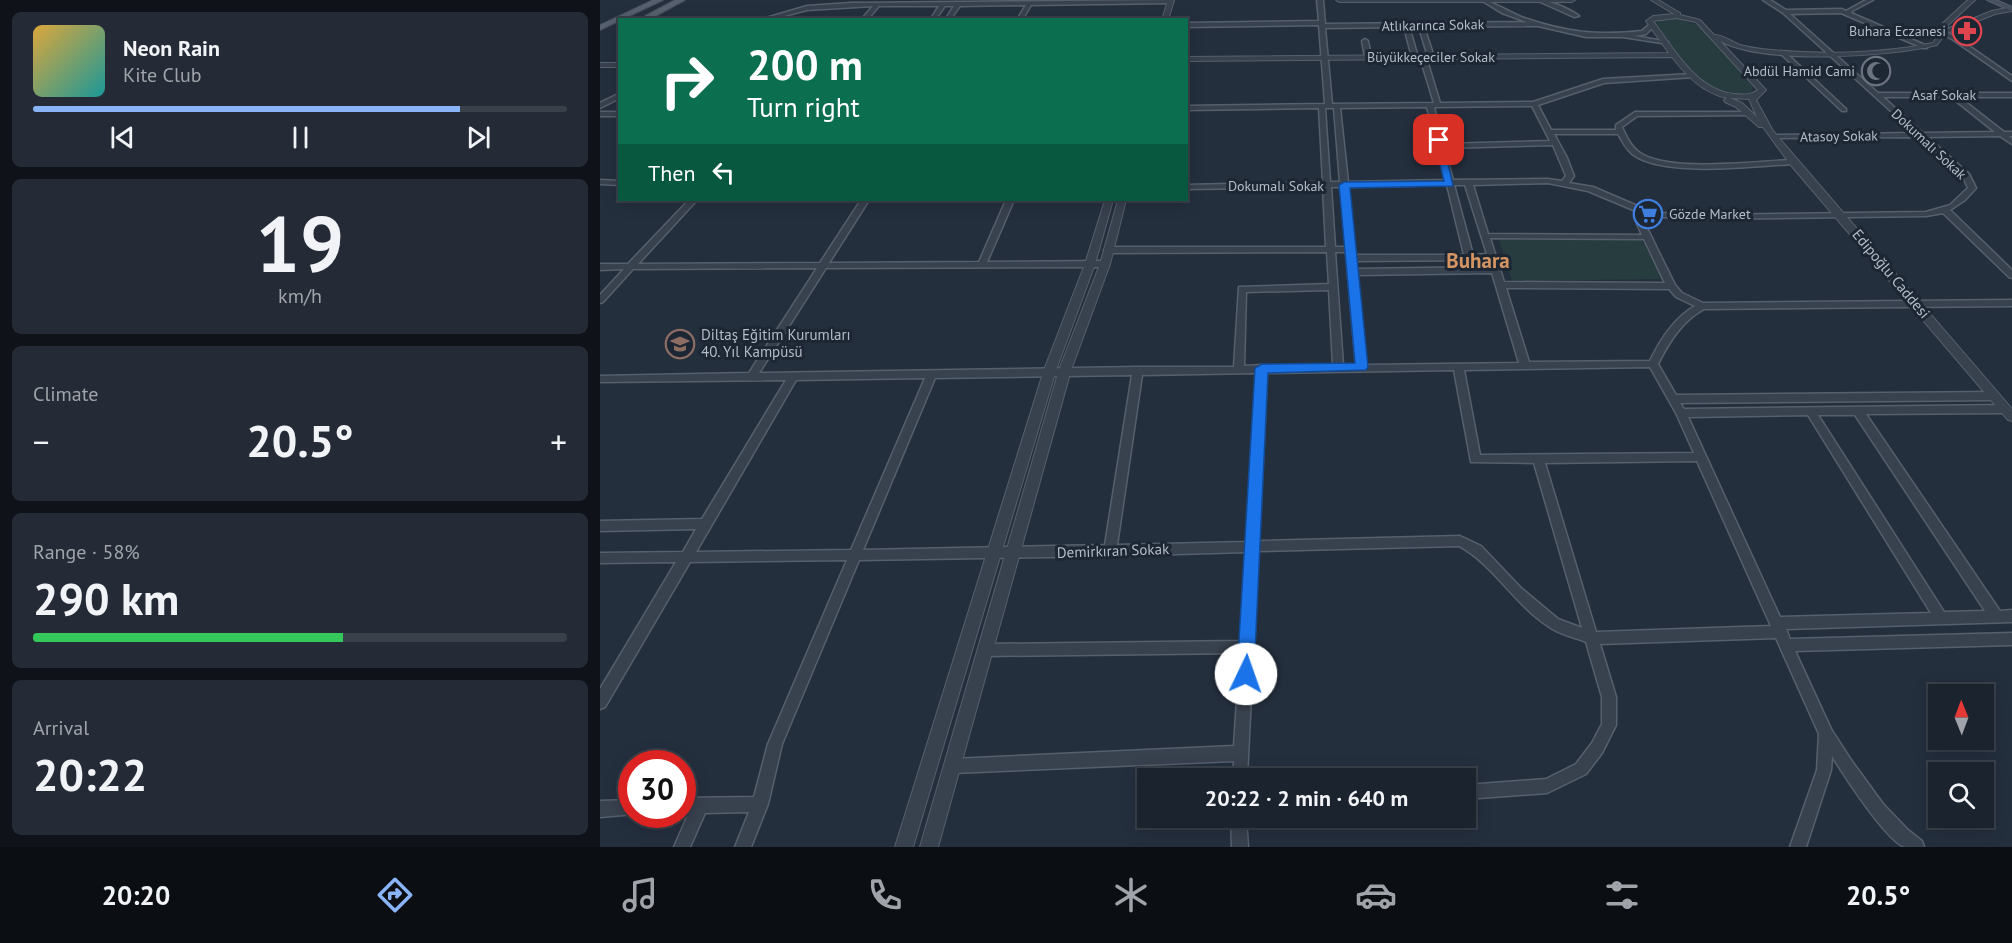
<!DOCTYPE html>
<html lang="en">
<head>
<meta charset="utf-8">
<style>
	:root { --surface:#1b232e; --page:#242b36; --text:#f1f3f6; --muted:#a0a4aa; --line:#39404a; --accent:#8ab4f8 }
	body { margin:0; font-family:"PT Sans",sans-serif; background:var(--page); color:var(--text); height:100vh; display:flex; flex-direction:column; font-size:22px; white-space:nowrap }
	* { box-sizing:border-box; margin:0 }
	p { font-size:20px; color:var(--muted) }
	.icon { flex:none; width:33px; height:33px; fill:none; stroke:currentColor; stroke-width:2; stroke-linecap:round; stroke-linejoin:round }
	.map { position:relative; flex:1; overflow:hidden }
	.details { display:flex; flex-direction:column; gap:12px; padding:12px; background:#0f1319; width:600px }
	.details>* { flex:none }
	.guide { position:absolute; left:18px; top:18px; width:570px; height:183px; border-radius:0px; box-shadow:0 3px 15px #0003,0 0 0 2px var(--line); background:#0b6e4f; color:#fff; overflow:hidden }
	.needle { width:39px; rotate:359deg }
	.fabs { position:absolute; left:1328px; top:684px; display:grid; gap:12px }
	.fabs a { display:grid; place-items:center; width:66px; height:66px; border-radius:0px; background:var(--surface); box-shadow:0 3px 15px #0003,0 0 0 2px var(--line); font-size:30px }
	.speed { position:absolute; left:18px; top:750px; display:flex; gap:12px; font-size:30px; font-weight:700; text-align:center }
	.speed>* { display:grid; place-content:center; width:78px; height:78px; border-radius:50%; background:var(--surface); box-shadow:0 3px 15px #0003,0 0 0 2px var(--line); line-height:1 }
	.speed .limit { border:9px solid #d22; background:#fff; color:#111 }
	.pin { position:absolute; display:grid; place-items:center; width:51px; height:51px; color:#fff; margin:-26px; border-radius:12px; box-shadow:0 3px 9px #0006 }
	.me { position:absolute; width:66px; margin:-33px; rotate:3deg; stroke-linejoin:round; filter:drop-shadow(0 0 4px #0008) }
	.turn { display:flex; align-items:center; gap:21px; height:126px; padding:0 30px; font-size:27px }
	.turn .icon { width:78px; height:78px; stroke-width:2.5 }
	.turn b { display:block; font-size:42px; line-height:51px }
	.then { display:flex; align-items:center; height:57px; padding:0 30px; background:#0003; gap:12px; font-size:22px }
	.big { font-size:45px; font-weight:700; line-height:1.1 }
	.details .tile { flex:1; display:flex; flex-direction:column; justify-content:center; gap:9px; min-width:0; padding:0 21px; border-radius:9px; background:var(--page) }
	.details .dial { align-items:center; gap:0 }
	.dial b { font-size:78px; line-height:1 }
	.song { display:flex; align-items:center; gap:18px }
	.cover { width:72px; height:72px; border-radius:9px; background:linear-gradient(135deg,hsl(40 70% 55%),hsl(180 70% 35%)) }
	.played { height:6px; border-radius:3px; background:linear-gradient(90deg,var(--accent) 80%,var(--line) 80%) }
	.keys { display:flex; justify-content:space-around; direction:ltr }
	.heat { display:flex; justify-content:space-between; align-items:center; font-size:33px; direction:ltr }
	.charge { height:9px; border-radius:4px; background:linear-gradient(90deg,#34c759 58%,var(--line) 0) }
	.trip { position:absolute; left:537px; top:768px; width:339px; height:60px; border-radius:0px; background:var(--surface); box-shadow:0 3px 15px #0003,0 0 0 2px var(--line); font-weight:700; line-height:60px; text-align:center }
	.tab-bar { display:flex; height:96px; justify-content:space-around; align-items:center; background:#0b0e12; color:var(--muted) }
	.tab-bar .icon { width:42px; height:42px }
	.tab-bar .current { color:var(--accent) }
	.tab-bar b { font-size:27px; color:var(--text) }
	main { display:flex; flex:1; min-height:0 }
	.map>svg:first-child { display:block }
</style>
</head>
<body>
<main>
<section class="details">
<div class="tile">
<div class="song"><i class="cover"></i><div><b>Neon Rain</b><p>Kite Club</p></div></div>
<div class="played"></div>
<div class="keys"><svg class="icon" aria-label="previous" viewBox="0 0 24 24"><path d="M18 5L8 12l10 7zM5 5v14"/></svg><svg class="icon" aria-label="pause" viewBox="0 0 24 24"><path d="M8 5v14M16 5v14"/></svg><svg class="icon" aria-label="next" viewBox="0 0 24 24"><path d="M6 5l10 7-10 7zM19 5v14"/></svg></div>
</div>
<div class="tile dial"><b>19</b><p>km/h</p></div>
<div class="tile"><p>Climate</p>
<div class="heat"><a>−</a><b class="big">20.5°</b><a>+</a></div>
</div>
<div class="tile"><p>Range · 58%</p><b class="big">290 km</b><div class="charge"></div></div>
<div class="tile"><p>Arrival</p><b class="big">20:22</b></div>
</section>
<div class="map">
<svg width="1412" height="847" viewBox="0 0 1412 847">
	<rect width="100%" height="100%" fill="#242f3e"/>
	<!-- green -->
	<g fill="#263c3f">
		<path d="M1073,18L1098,25L1153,84L1152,91C1107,106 1080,54 1056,24L1061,19Z"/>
		<path d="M1041,239L1064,279L912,281L899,240Z"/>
	</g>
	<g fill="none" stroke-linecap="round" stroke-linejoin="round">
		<!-- minor casing -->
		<g stroke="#565f6c" stroke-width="3">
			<g id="minor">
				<path d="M570,0L572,3L431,5L422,20H417L426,5L360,6L350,20H345L354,6H345L335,20H330L339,6H279L267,20H261L273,6L207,10L169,20H159L207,6L251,3Z"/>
				<path d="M717,0H723L725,24L927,22L902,13L881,0C891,0 912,14 924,18C965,32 997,36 1042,31L1050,24H1054V26L1046,34L1035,36L1068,42V44L1023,37H986L938,26L824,27L834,57L831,59L828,57L819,27H809L818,57L815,59L812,57L804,27L725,28L732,104L834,103L820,57L823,55L826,57L840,103L933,102L1003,79L1092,74L1095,76L1094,77L1004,83L938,105L951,130H1016V125L1035,112H1149L1152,114L1151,115L1037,116L1022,127C1026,136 1031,147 1040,153C1070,173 1156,161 1193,160L1197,162L1193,164C1154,166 1068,177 1035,156C1027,151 1023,142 1018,134H954L967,158L974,176L969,183L993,187L1049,211L1062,213L1094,215L1326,212L1350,205L1368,188L1363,177L1319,137L1172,138V136L1174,135L1315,133L1183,13L1163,0H1170L1186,10L1242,9L1246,11L1266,0H1273L1252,11L1251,13L1327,46V48H1323L1241,13L1190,14L1278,93H1412V97H1359L1404,132H1412V136H1409L1412,139V144L1400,136L1327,137L1369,174L1376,188L1365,200L1350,210L1412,270V278L1409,277L1343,213L1326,216L1094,219L1050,216L1045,224L1075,285L1082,293L1103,303L1412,300V306L1104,309C1082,321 1069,342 1058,364L1076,395L1394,392L1399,396L1394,400L1080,403L1084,409L1405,405L1410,409L1405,413L1266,414L1400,611L1412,610V622L1186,629L1190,639L1412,633V645L1195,651L1231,729L1251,760L1283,804L1308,830L1322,841L1324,847C1318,847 1310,847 1305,847C1287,842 1243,774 1232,756L1231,770L1206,847H1190L1217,770L1219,734L1176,638L1000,644L1016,697V725L1002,753L986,774L947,793L866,799V785L946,779L976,764L992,743L1002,724V697L986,642C974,637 958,634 948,626C914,604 894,565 859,546L658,551L647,778H633L634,761L353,773L348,771L346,766L348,761L353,759L634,746L640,653L386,656L381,654L379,650L381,646L386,644L641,641L646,552L510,556L259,560L182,744L168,804L151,847H135L149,812L105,813L90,847H74L89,813L82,814V798L154,797L168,744L247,560L90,562L5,707L0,709V689L76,562L0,563V553L83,552L96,529L0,531V521L102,519L186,380L0,382V376L149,373L217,268L33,269L3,302L0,303V295L24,269L0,270V264H28L89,200H97L38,264L220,263L261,200H269L229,263L379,262L406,200H414L387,262L505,261L509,264L505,267L226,268L159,373L538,367H634L639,287L729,284L727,252L508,253L504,250L508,247H726L723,187L586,189V185L723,182L719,108L586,110V106L725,104L719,25L586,27V23L719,21ZM1283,97H1351L1395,132L1323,133ZM932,106L950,141L843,144L834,107ZM827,107L845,180L748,182L740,108ZM725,108H734L740,182H730ZM953,145L966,176L962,181L948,179L853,180L844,148ZM948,183L988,191L1043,214L1037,224L1042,235L888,234L873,185ZM847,185L864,255H755L748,187ZM854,185H865L887,254L873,255ZM731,187H741L746,247H735ZM890,238L1044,239L1065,283L904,282ZM735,252H746L756,365H743ZM888,260L891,267L756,269L755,261ZM892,273L919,363L766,365L757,275ZM906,288L1069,289L1076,297L1095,306C1074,318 1060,340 1050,361L929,362ZM729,290L733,365L666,366L662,365L644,366L646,292ZM1050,367L1076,413L1094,453L880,455L864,370ZM854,370L871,462L934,463L982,628L958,619L921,588L881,546L860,536L659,541L667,373ZM657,373L647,542L517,545L542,375ZM532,375L505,545L263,550L335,378ZM325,378L251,550L96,552L196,380ZM1208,415L1331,613L1180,617L1088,417ZM1218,415H1255L1385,611L1344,612ZM1097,461L1171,626L996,632L945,463Z"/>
				<path d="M936,0C949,0 968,8 979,16L974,17Z"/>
				<path d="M1343,31L1356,37L1412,76V81L1352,39L1341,34L1340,33Z"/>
				<path d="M765,39L768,41L771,57L768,59L765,57L762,41Z"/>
				<path d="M1181,52H1185L1246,109V111H1242L1181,54Z"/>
				<path d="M20,93V98L0,108V103Z"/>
				<rect x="0" y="112" width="20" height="4"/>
				<path d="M0,180L20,181V185L0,184Z"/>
				<path d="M32,800V814H35L0,817V801Z"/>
				<path d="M631,818H646L648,847H632Z"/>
			</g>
		</g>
		<!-- tertiary casing -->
		<g stroke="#565f6c" stroke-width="2">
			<g id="tertiary">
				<path d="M568,0H574L568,20H562Z"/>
				<path d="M736,0H975L972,2H739Z"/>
				<path d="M1051,0H1058L1080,13V15L1100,20L1114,35C1122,34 1132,42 1140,45C1147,47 1154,48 1162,49C1215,55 1281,54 1333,43L1340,33L1343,23L1368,0H1375L1348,25L1347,29L1392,11L1412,7V11L1395,14L1345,34L1337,45C1287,57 1165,65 1120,41L1166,90L1156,100L1173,131L1412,409V421L1408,420L1190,164L1163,127H1159L1136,107L1125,102L1124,100L1127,98C1103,93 1087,76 1072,57L586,61V57L1069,53L1046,21L1053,16L1074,14ZM1076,18L1096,22L1158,90C1151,95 1144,95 1135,94C1097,91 1074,49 1053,21ZM1130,98L1149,99L1157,117L1142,103Z"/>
				<rect x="0" y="63" width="20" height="4"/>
				<path d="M505,200H513L495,264L456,370L313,847H295L444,370L485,264Z"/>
				<path d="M518,200H526L510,264L471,370L338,847H320L459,370L500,264Z"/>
			</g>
		</g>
		<!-- secondary casing -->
		<g stroke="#565f6c" stroke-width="2">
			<path id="secondary" d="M1387,0H1396L1412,7V11Z"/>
		</g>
		<!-- primary casing -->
		<g stroke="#414a57" stroke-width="2">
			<g id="primary">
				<path d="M53,0H63L0,30V25Z"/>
				<path d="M75,0H85L52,18L45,16Z"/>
			</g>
		</g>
		<!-- minor -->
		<use href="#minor" fill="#38414e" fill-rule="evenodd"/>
		<!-- tertiary -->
		<use href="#tertiary" fill="#38414e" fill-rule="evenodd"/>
		<!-- secondary -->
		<use href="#secondary" fill="#465061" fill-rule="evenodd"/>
		<!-- primary -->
		<use href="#primary" fill="#56606e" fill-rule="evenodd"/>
	</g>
	<!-- route -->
	<path fill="#1a73e8" stroke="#114b97" stroke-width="1.5" d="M839,137L843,140L853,186L750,188L768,367L766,370L668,373L654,674L652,680L646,682L639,680L637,674L655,368L662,364L755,363L739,185L744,182L844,181L834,140Z"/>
	<!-- icons -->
	<defs>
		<g id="pharmacy-ring" transform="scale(1.5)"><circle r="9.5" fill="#1d2633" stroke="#e0444e" stroke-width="1.5"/><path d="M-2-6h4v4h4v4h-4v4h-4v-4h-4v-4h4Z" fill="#e0444e"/></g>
		<g id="mosque-ring" transform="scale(1.5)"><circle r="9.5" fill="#1d2633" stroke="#6b7280" stroke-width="1.5"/><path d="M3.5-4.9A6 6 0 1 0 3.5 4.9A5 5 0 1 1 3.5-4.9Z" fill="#6b7280"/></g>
		<g id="supermarket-ring" transform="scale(1.5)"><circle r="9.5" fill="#1d2633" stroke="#3f7fe0" stroke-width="1.5"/><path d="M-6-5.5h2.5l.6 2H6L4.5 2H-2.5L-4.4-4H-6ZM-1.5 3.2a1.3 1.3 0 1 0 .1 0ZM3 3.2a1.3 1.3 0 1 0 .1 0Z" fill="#3f7fe0"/></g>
		<g id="school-ring" transform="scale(1.5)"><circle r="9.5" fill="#1d2633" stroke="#8d6e63" stroke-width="1.5"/><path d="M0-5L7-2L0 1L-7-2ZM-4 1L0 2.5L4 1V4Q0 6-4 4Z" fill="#8d6e63"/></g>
	</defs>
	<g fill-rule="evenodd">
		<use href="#pharmacy-ring" x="1367" y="31"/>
		<use href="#mosque-ring" x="1276" y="71"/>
		<use href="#supermarket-ring" x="1048" y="214"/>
		<use href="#school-ring" x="80" y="344"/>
	</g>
	<g text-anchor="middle" stroke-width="6" stroke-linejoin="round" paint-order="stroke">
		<!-- far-street labels -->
		<g font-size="14" fill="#b4bcc9" stroke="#1d2633">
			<text transform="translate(833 25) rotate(-1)" y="5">Atlıkarınca Sokak</text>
			<text x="831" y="62">Büyükkeçeciler Sokak</text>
			<text x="1344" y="100">Asaf Sokak</text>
			<text transform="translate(1239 136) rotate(-1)" y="5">Atasoy Sokak</text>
			<text transform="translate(1329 144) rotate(43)" y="5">Dokumalı Sokak</text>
			<text x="676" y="191">Dokumalı Sokak</text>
		</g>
		<!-- far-poi labels -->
		<g font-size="14" fill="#b4bcc9" stroke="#1d2633" text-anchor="end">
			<text x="1346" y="36">Buhara Eczanesi</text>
			<text x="1255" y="76">Abdül Hamid Cami</text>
			<text x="1069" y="219" text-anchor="start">Gözde Market</text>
		</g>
		<!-- street labels -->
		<g font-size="15" fill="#b4bcc9" stroke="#1d2633">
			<text transform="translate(1291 274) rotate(50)" y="5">Edipoğlu Caddesi</text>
			<text transform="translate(513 551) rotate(-2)" y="5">Demirkıran Sokak</text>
		</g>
		<!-- poi labels -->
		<g font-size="15" fill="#b4bcc9" stroke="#1d2633" text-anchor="start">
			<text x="101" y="340">Diltaş Eğitim Kurumları<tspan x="101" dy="17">40. Yıl Kampüsü</tspan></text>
		</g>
		<!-- district labels -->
		<g font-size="21" font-weight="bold" fill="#d59563" stroke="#1d2633">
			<text x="878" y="268">Buhara</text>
		</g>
	</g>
</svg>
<div class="fabs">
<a><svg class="needle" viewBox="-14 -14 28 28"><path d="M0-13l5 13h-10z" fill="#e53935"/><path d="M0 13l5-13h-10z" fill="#a0a4aa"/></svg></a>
<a><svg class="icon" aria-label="search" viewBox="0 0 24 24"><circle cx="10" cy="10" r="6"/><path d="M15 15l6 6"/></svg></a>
</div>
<div class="speed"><div class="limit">30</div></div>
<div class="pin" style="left:839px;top:140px;background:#d93025"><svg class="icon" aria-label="arrive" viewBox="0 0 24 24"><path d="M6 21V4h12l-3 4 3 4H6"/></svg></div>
<svg class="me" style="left:646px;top:674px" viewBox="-20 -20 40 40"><circle r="19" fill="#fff"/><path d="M0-13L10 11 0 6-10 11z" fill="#1a73e8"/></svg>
<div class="trip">20:22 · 2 min · 640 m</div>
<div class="guide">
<div class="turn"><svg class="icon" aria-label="right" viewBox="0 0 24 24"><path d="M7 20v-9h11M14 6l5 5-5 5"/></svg><div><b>200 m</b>Turn right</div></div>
<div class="then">Then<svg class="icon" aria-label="left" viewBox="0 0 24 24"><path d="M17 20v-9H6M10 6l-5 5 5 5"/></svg></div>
</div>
</div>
</main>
<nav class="tab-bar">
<b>20:20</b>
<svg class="icon current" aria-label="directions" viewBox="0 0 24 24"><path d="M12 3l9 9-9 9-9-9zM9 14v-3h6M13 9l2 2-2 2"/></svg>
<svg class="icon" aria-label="music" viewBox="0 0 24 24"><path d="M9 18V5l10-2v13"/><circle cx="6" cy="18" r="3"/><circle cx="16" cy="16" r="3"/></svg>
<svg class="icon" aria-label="phone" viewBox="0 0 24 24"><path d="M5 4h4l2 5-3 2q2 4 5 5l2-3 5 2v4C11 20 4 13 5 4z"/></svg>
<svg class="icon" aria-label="climate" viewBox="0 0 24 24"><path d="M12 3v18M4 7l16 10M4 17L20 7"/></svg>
<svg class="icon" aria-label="car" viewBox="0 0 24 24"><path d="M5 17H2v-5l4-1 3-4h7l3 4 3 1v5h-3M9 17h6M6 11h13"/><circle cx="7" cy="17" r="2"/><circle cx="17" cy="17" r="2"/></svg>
<svg class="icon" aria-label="filters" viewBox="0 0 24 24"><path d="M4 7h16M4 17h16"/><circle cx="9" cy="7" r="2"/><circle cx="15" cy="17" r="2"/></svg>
<b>20.5°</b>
</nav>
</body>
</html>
